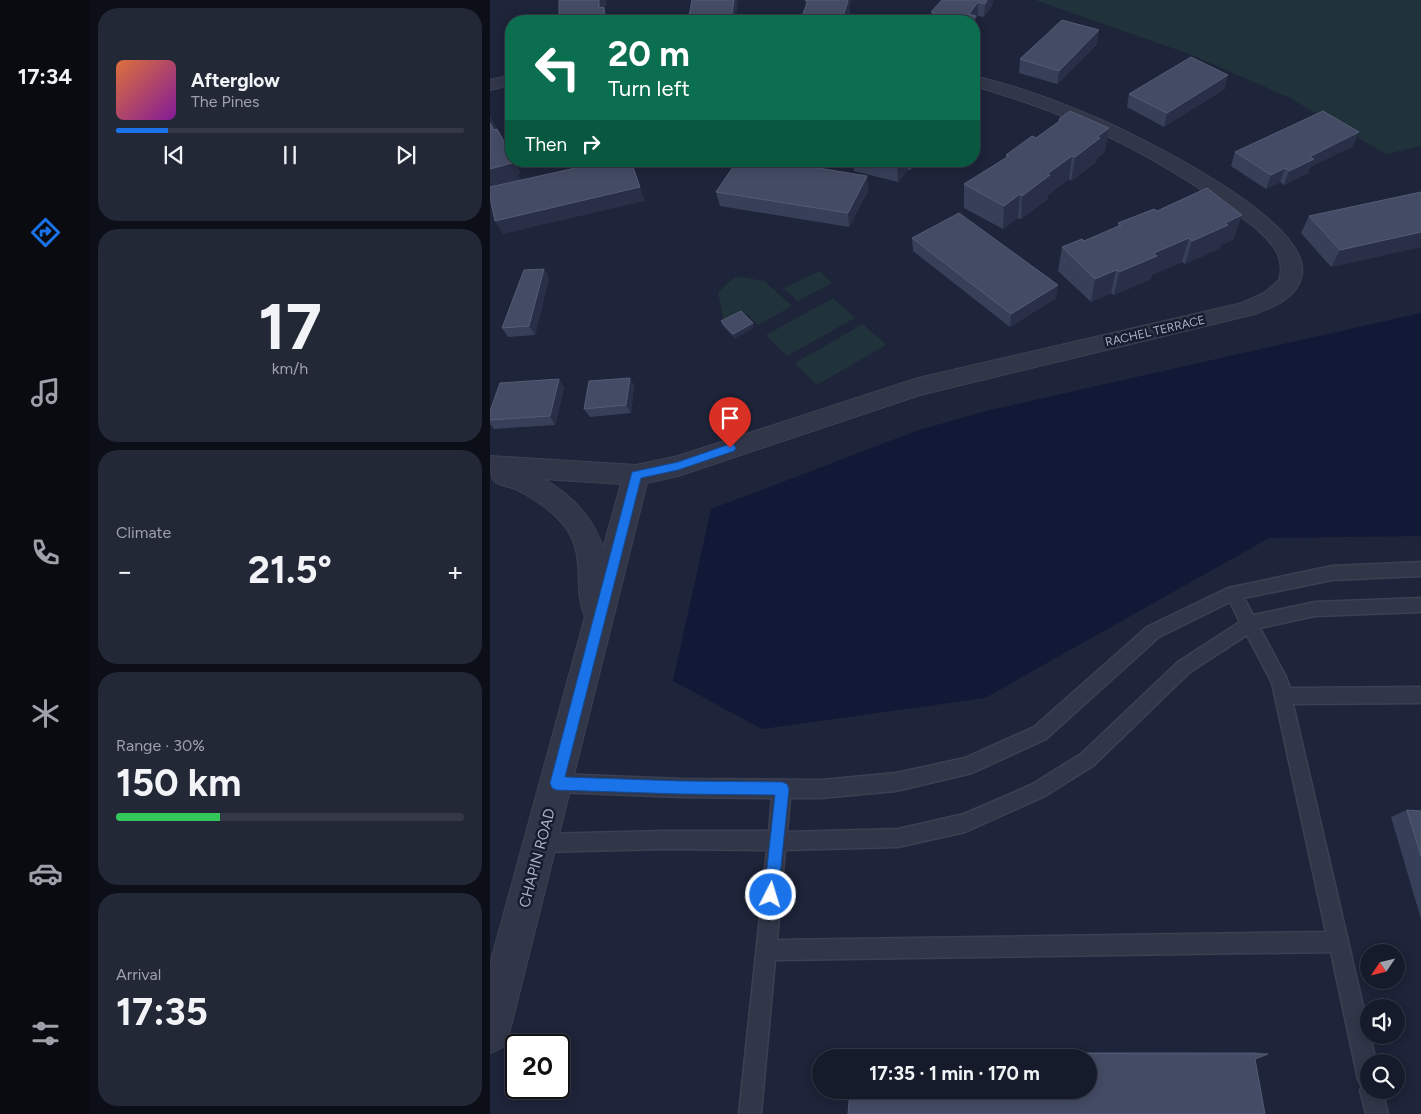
<!DOCTYPE html>
<html lang="en">
<head>
<meta charset="utf-8">
<style>
	:root { --surface:#161b2b; --page:#232837; --text:#f1f3f6; --muted:#9ea1a9; --line:#353947; --accent:#1a73e8 }
	body { margin:0; font-family:Figtree,sans-serif; background:var(--page); color:var(--text); height:100vh; display:flex; flex-direction:column; font-size:19px; white-space:nowrap }
	* { box-sizing:border-box; margin:0 }
	p { font-size:16px; color:var(--muted) }
	.icon { flex:none; width:28px; height:28px; fill:none; stroke:currentColor; stroke-width:2; stroke-linecap:round; stroke-linejoin:round }
	.map { position:relative; flex:1; overflow:hidden }
	.side { display:flex; flex-direction:column; gap:8px; padding:8px; background:#0c0f18; width:400px }
	.side>* { flex:none }
	.top-card { position:absolute; left:15px; top:15px; width:475px; height:152px; border-radius:20px; box-shadow:0 2px 12px #0003,0 0 0 1px var(--line); background:#0b6e4f; color:#fff; overflow:hidden }
	.needle { width:32px; rotate:235deg }
	.controls { position:absolute; left:870px; top:944px; display:grid; gap:10px }
	.controls a { display:grid; place-items:center; width:45px; height:45px; border-radius:50%; background:var(--surface); box-shadow:0 2px 12px #0003,0 0 0 1px var(--line); font-size:25px }
	.speed { position:absolute; left:15px; top:1034px; display:flex; gap:10px; font-size:25px; font-weight:700; text-align:center }
	.speed>* { display:grid; place-content:center; width:65px; height:65px; border-radius:50%; background:var(--surface); box-shadow:0 2px 12px #0003,0 0 0 1px var(--line); line-height:1 }
	.speed .limit { border:2px solid #111; border-radius:8px; background:#fff; color:#111 }
	.pin { position:absolute; display:grid; place-items:center; width:42px; height:42px; color:#fff; margin:-51px -21px; border-radius:50% 50% 50% 0; rotate:-45deg; box-shadow:0 0 5px #0007 }
	.pin .icon { rotate:45deg }
	.me { position:absolute; width:55px; margin:-28px; rotate:5deg; stroke-linejoin:round; filter:drop-shadow(0 0 4px #0008) }
	.turn { display:flex; align-items:center; gap:18px; height:105px; padding:0 20px; font-size:22px }
	.turn .icon { width:65px; height:65px; stroke-width:2.5 }
	.turn b { display:block; font-size:35px; line-height:42px }
	.then { display:flex; align-items:center; height:48px; padding:0 20px; background:#0003; gap:10px; font-size:19px }
	.big { font-size:38px; font-weight:700; line-height:1.1 }
	.side .card { flex:1; display:flex; flex-direction:column; justify-content:center; gap:8px; min-width:0; padding:0 18px; border-radius:20px; background:var(--page) }
	.side .dial { align-items:center; gap:0 }
	.dial b { font-size:65px; line-height:1 }
	.song { display:flex; align-items:center; gap:15px }
	.cover { width:60px; height:60px; border-radius:8px; background:linear-gradient(135deg,hsl(20 70% 55%),hsl(290 70% 35%)) }
	.played { height:5px; border-radius:2px; background:linear-gradient(90deg,var(--accent) 15%,var(--line) 15%) }
	.keys { display:flex; justify-content:space-around; direction:ltr }
	.heat { display:flex; justify-content:space-between; align-items:center; font-size:28px; direction:ltr }
	.charge { height:8px; border-radius:4px; background:linear-gradient(90deg,#34c759 30%,var(--line) 0) }
	.trip { position:absolute; left:322px; top:1049px; width:285px; height:50px; border-radius:25px; background:var(--surface); box-shadow:0 2px 12px #0003,0 0 0 1px var(--line); font-weight:700; line-height:50px; text-align:center }
	main { display:flex; flex:1; min-height:0 }
	.menu { display:flex; flex-direction:column; width:90px; justify-content:space-around; align-items:center; background:#090b11; color:var(--muted) }
	.menu .icon { width:35px; height:35px }
	.menu .active { color:var(--accent) }
	.menu b { font-size:22px; color:var(--text) }
	.map>svg:first-child { display:block }
</style>
</head>
<body>
<main>
<nav class="menu">
<b>17:34</b>
<svg class="icon active" aria-label="directions" viewBox="0 0 24 24"><path d="M12 3l9 9-9 9-9-9zM9 14v-3h6M13 9l2 2-2 2"/></svg>
<svg class="icon" aria-label="music" viewBox="0 0 24 24"><path d="M9 18V5l10-2v13"/><circle cx="6" cy="18" r="3"/><circle cx="16" cy="16" r="3"/></svg>
<svg class="icon" aria-label="phone" viewBox="0 0 24 24"><path d="M5 4h4l2 5-3 2q2 4 5 5l2-3 5 2v4C11 20 4 13 5 4z"/></svg>
<svg class="icon" aria-label="climate" viewBox="0 0 24 24"><path d="M12 3v18M4 7l16 10M4 17L20 7"/></svg>
<svg class="icon" aria-label="car" viewBox="0 0 24 24"><path d="M5 17H2v-5l4-1 3-4h7l3 4 3 1v5h-3M9 17h6M6 11h13"/><circle cx="7" cy="17" r="2"/><circle cx="17" cy="17" r="2"/></svg>
<svg class="icon" aria-label="filters" viewBox="0 0 24 24"><path d="M4 7h16M4 17h16"/><circle cx="9" cy="7" r="2"/><circle cx="15" cy="17" r="2"/></svg>
</nav>
<section class="side">
<div class="card">
<div class="song"><i class="cover"></i><div><b>Afterglow</b><p>The Pines</p></div></div>
<div class="played"></div>
<div class="keys"><svg class="icon" aria-label="previous" viewBox="0 0 24 24"><path d="M18 5L8 12l10 7zM5 5v14"/></svg><svg class="icon" aria-label="pause" viewBox="0 0 24 24"><path d="M8 5v14M16 5v14"/></svg><svg class="icon" aria-label="next" viewBox="0 0 24 24"><path d="M6 5l10 7-10 7zM19 5v14"/></svg></div>
</div>
<div class="card dial"><b>17</b><p>km/h</p></div>
<div class="card"><p>Climate</p>
<div class="heat"><a>−</a><b class="big">21.5°</b><a>+</a></div>
</div>
<div class="card"><p>Range · 30%</p><b class="big">150 km</b><div class="charge"></div></div>
<div class="card"><p>Arrival</p><b class="big">17:35</b></div>
</section>
<div class="map">
<svg width="931" height="1114" viewBox="0 0 931 1114">
	<rect width="100%" height="100%" fill="#1e2439"/>
	<!-- green -->
	<g fill="#20323a">
		<path d="M545,0H931V146L896,154L798,97L702,55Z"/>
		<path d="M329,271L342,283L308,301L294,288Z"/>
		<path d="M246,276L274,281L302,306L268,325L257,314L234,324L228,292Z"/>
		<path d="M343,298L365,318L297,356L276,335Z"/>
		<path d="M373,324L396,345L327,385L305,363Z"/>
	</g>
	<!-- water -->
	<path fill="#111937" d="M931,313V536L779,538L495,698L272,729L183,681L221,509L429,430L500,410Z"/>
	<g fill="none" stroke-linecap="round" stroke-linejoin="round">
		<!-- service casing -->
		<g stroke="#3b4053" stroke-width="3">
			<path id="service" d="M931,562V576L842,580L754,598L763,615L825,602L931,598V612L825,616L770,628L796,677L800,688L931,687V703L803,704L886,1062H879V1090H892L898,1114H876L870,1090L872,1087L868,1079L841,952L285,960L271,1114H249L277,850L174,849L51,852L44,850L42,843L44,836L51,834L174,831H279L282,798L191,797L66,792L60,789L57,783L60,777L66,774L191,779L331,780L406,773L475,758L544,727L657,627L738,588L842,566ZM740,602L750,622L688,662L591,754L541,785L474,814L408,829L297,832L300,798H331L406,791L482,773L556,739L669,637ZM757,635L782,683L836,932L287,940L295,850L408,847L475,832L553,797L603,766L700,672Z"/>
		</g>
		<!-- minor casing -->
		<g stroke="#3b4053" stroke-width="2">
			<g id="minor">
				<path d="M21,75V85L0,90V80Z"/>
				<path d="M484,76C522,85 560,98 595,113C640,131 822,219 812,275C808,298 783,307 765,314L430,395L188,476L157,483L19,1034L13,1047L0,1053V964L95,617C82,589 97,558 76,528C63,511 44,498 25,489C19,487 8,485 4,481C0,475 0,464 0,456L146,465L188,456L428,378L752,303L774,293L789,280C792,270 791,260 786,251C775,232 754,220 738,208C689,173 637,143 581,120C550,106 517,96 484,86ZM53,479L131,484L113,548C103,517 82,495 53,479Z"/>
			</g>
		</g>
		<!-- service -->
		<use href="#service" fill="#313749" fill-rule="evenodd"/>
		<!-- minor -->
		<use href="#minor" fill="#313749" fill-rule="evenodd"/>
	</g>
	<!-- wall -->
	<g fill="#384059">
		<path d="M315,0H365H361L359,7L360,14L357,21H306L312,16L316,6Z"/>
		<path d="M503,0L502,5L494,17L488,16L486,18V29L442,17L441,12Z"/>
		<path d="M607,44L567,84L529,73L530,59Z"/>
		<path d="M735,89L674,127L637,107L639,94Z"/>
		<path d="M580,111L615,152L607,158L606,162L581,181L579,179L558,195V199L531,219L528,218L513,229L474,208V184L516,158V155L546,138L568,122L569,119Z"/>
		<path d="M863,146L820,167L818,173L794,185L790,182L776,189L741,166L745,152Z"/>
		<path d="M363,161H428L421,170H418L408,182L364,171Z"/>
		<path d="M379,189L359,227L230,206L226,192Z"/>
		<path d="M931,192V247L841,267L811,233L819,216Z"/>
		<path d="M667,211L744,239L731,245L729,249L695,264L692,262L662,275L661,279L624,295L621,293L601,302L568,271L572,247L594,241L628,227V223Z"/>
		<path d="M422,238L566,298L520,327L423,251Z"/>
		<path d="M54,269L59,278L45,335L18,337L12,328Z"/>
		<path d="M231,321L264,328L245,338L233,326Z"/>
		<path d="M140,378L144,386L141,413L100,417L94,409Z"/>
		<path d="M69,379L74,388L65,425L4,429L0,424V411Z"/>
		<path d="M917,810L931,811V919L901,817Z"/>
		<path d="M366,1052H765L778,1054L362,1053Z"/>
	</g>
	<!-- shaded-wall -->
	<g fill="#282f47">
		<path d="M109,0H116L117,6H113L114,21L109,8Z"/>
		<path d="M244,0H248L246,21H241Z"/>
		<path d="M355,0H361L359,7L360,14L357,21H352Z"/>
		<path d="M497,0H503L502,5L494,17L495,4Z"/>
		<path d="M488,2V16L486,18V29L484,32V21H479V14Z"/>
		<path d="M114,7L118,21H115Z"/>
		<path d="M72,14L75,21H72L69,15Z"/>
		<path d="M609,30L607,44L567,84L569,71Z"/>
		<path d="M738,75L735,89L674,127L677,113Z"/>
		<path d="M0,116L10,134L6,135L0,124Z"/>
		<path d="M619,128L615,152L607,158L606,162L581,181L585,157L607,137Z"/>
		<path d="M869,132L863,146L820,167L818,173L794,185L799,171L819,157Z"/>
		<path d="M19,150L21,155V161H25L31,174L28,175L34,186L0,189V169L15,151Z"/>
		<path d="M582,156L579,179L558,195V199L531,219L532,196L557,174Z"/>
		<path d="M111,161H163L142,164L155,201L13,234L5,221L113,168Z"/>
		<path d="M407,161H417L418,170L408,182Z"/>
		<path d="M420,161H428L421,170Z"/>
		<path d="M795,168L790,182L776,189L781,175Z"/>
		<path d="M377,176L379,189L359,227L358,213Z"/>
		<path d="M530,194L528,218L513,229L514,206Z"/>
		<path d="M752,215L744,239L731,245L729,249L695,264L702,241L735,223Z"/>
		<path d="M931,232V247L841,267L850,250Z"/>
		<path d="M699,238L692,262L662,275L661,279L624,295L629,272L664,253Z"/>
		<path d="M54,269L59,278L45,335L39,326Z"/>
		<path d="M626,270L621,293L601,302L605,279Z"/>
		<path d="M568,285L566,298L520,327L521,314Z"/>
		<path d="M263,323L264,328L245,338L243,334Z"/>
		<path d="M140,378L144,386L141,413L136,405Z"/>
		<path d="M69,379L74,388L65,425L60,416Z"/>
	</g>
	<!-- building -->
	<g fill="#444c65" stroke="#545c74">
		<path d="M69,0H109V8L114,7L115,21H73L72,14L69,15Z"/>
		<path d="M202,0H244L241,21H198Z"/>
		<path d="M315,0H355L358,1L352,19H347L346,21H306L308,16H312L318,1Z"/>
		<path d="M452,0H497L495,4L488,2L479,14L486,16L482,21H438L445,13L441,12Z"/>
		<path d="M572,20L609,30L569,71L530,59Z"/>
		<path d="M701,57L738,75L677,113L639,94Z"/>
		<path d="M580,111L619,128L607,137L610,138L585,157L582,156L557,174L560,175L532,196L530,194L514,206L474,184L519,156L516,155L542,136L546,138L571,120L569,119Z"/>
		<path d="M833,111L869,132L819,157L824,159L799,171L795,168L781,175L745,152Z"/>
		<path d="M0,123L4,130L7,129L19,150L15,151L22,163L0,169Z"/>
		<path d="M117,161H141L150,187L5,221L0,198L1,190L0,187Z"/>
		<path d="M247,161H286L377,176L358,213L226,192Z"/>
		<path d="M717,188L752,215L735,223L738,225L702,241L699,238L664,253L667,256L629,272L626,270L605,279L572,247L592,239L594,241L631,225L628,223L664,209L667,211Z"/>
		<path d="M931,192V232L850,250L819,216Z"/>
		<path d="M469,213L568,285L521,314L422,238Z"/>
		<path d="M54,269L39,326L12,328L34,270Z"/>
		<path d="M251,311L263,323L243,334L231,321Z"/>
		<path d="M140,378L136,405L94,409L99,381Z"/>
		<path d="M69,379L60,416L0,420V411L10,383Z"/>
		<path d="M917,810L931,811V856Z"/>
		<path d="M362,1053L778,1054L765,1059L775,1114H358L360,1090H599V1058H362Z"/>
	</g>
	<!-- route -->
	<path fill="#1a73e8" stroke="#114b97" d="M240,444L244,445L246,448L244,451L188,470L151,478L75,777L191,781L292,782L297,784L299,789L288,895L286,900L281,902L276,900L274,895L285,795L191,794L66,790L62,788L60,783L142,472L188,462Z"/>
	<g text-anchor="middle" stroke-width="5" stroke-linejoin="round" paint-order="stroke">
		<!-- far-street labels -->
		<g font-size="12" fill="#abb1c7" stroke="#171c2e">
			<text transform="translate(665 331) rotate(-13)" y="4">RACHEL TERRACE</text>
		</g>
		<!-- street labels -->
		<g font-size="15" fill="#abb1c7" stroke="#171c2e">
			<text transform="translate(47 858) rotate(-75)" y="5">CHAPIN ROAD</text>
		</g>
	</g>
</svg>
<div class="controls">
<a><svg class="needle" viewBox="-14 -14 28 28"><path d="M0-13l5 13h-10z" fill="#e53935"/><path d="M0 13l5-13h-10z" fill="#9ea1a9"/></svg></a>
<a><svg class="icon" aria-label="sound" viewBox="0 0 24 24"><path d="M4 9h4l5-4v14l-5-4H4zM17 9q2 3 0 6"/></svg></a>
<a><svg class="icon" aria-label="search" viewBox="0 0 24 24"><circle cx="10" cy="10" r="6"/><path d="M15 15l6 6"/></svg></a>
</div>
<div class="speed"><div class="limit">20</div></div>
<div class="pin" style="left:240px;top:448px;background:#d93025"><svg class="icon" aria-label="arrive" viewBox="0 0 24 24"><path d="M6 21V4h12l-3 4 3 4H6"/></svg></div>
<svg class="me" style="left:281px;top:895px" viewBox="-20 -20 40 40"><circle r="17" fill="#1a73e8" stroke="#fff" stroke-width="3"/><path d="M0-11L8 9 0 5-8 9z" fill="#fff"/></svg>
<div class="trip">17:35 · 1 min · 170 m</div>
<div class="top-card">
<div class="turn"><svg class="icon" aria-label="left" viewBox="0 0 24 24"><path d="M17 20v-9H6M10 6l-5 5 5 5"/></svg><div><b>20 m</b>Turn left</div></div>
<div class="then">Then<svg class="icon" aria-label="right" viewBox="0 0 24 24"><path d="M7 20v-9h11M14 6l5 5-5 5"/></svg></div>
</div>
</div>
</main>
</body>
</html>
